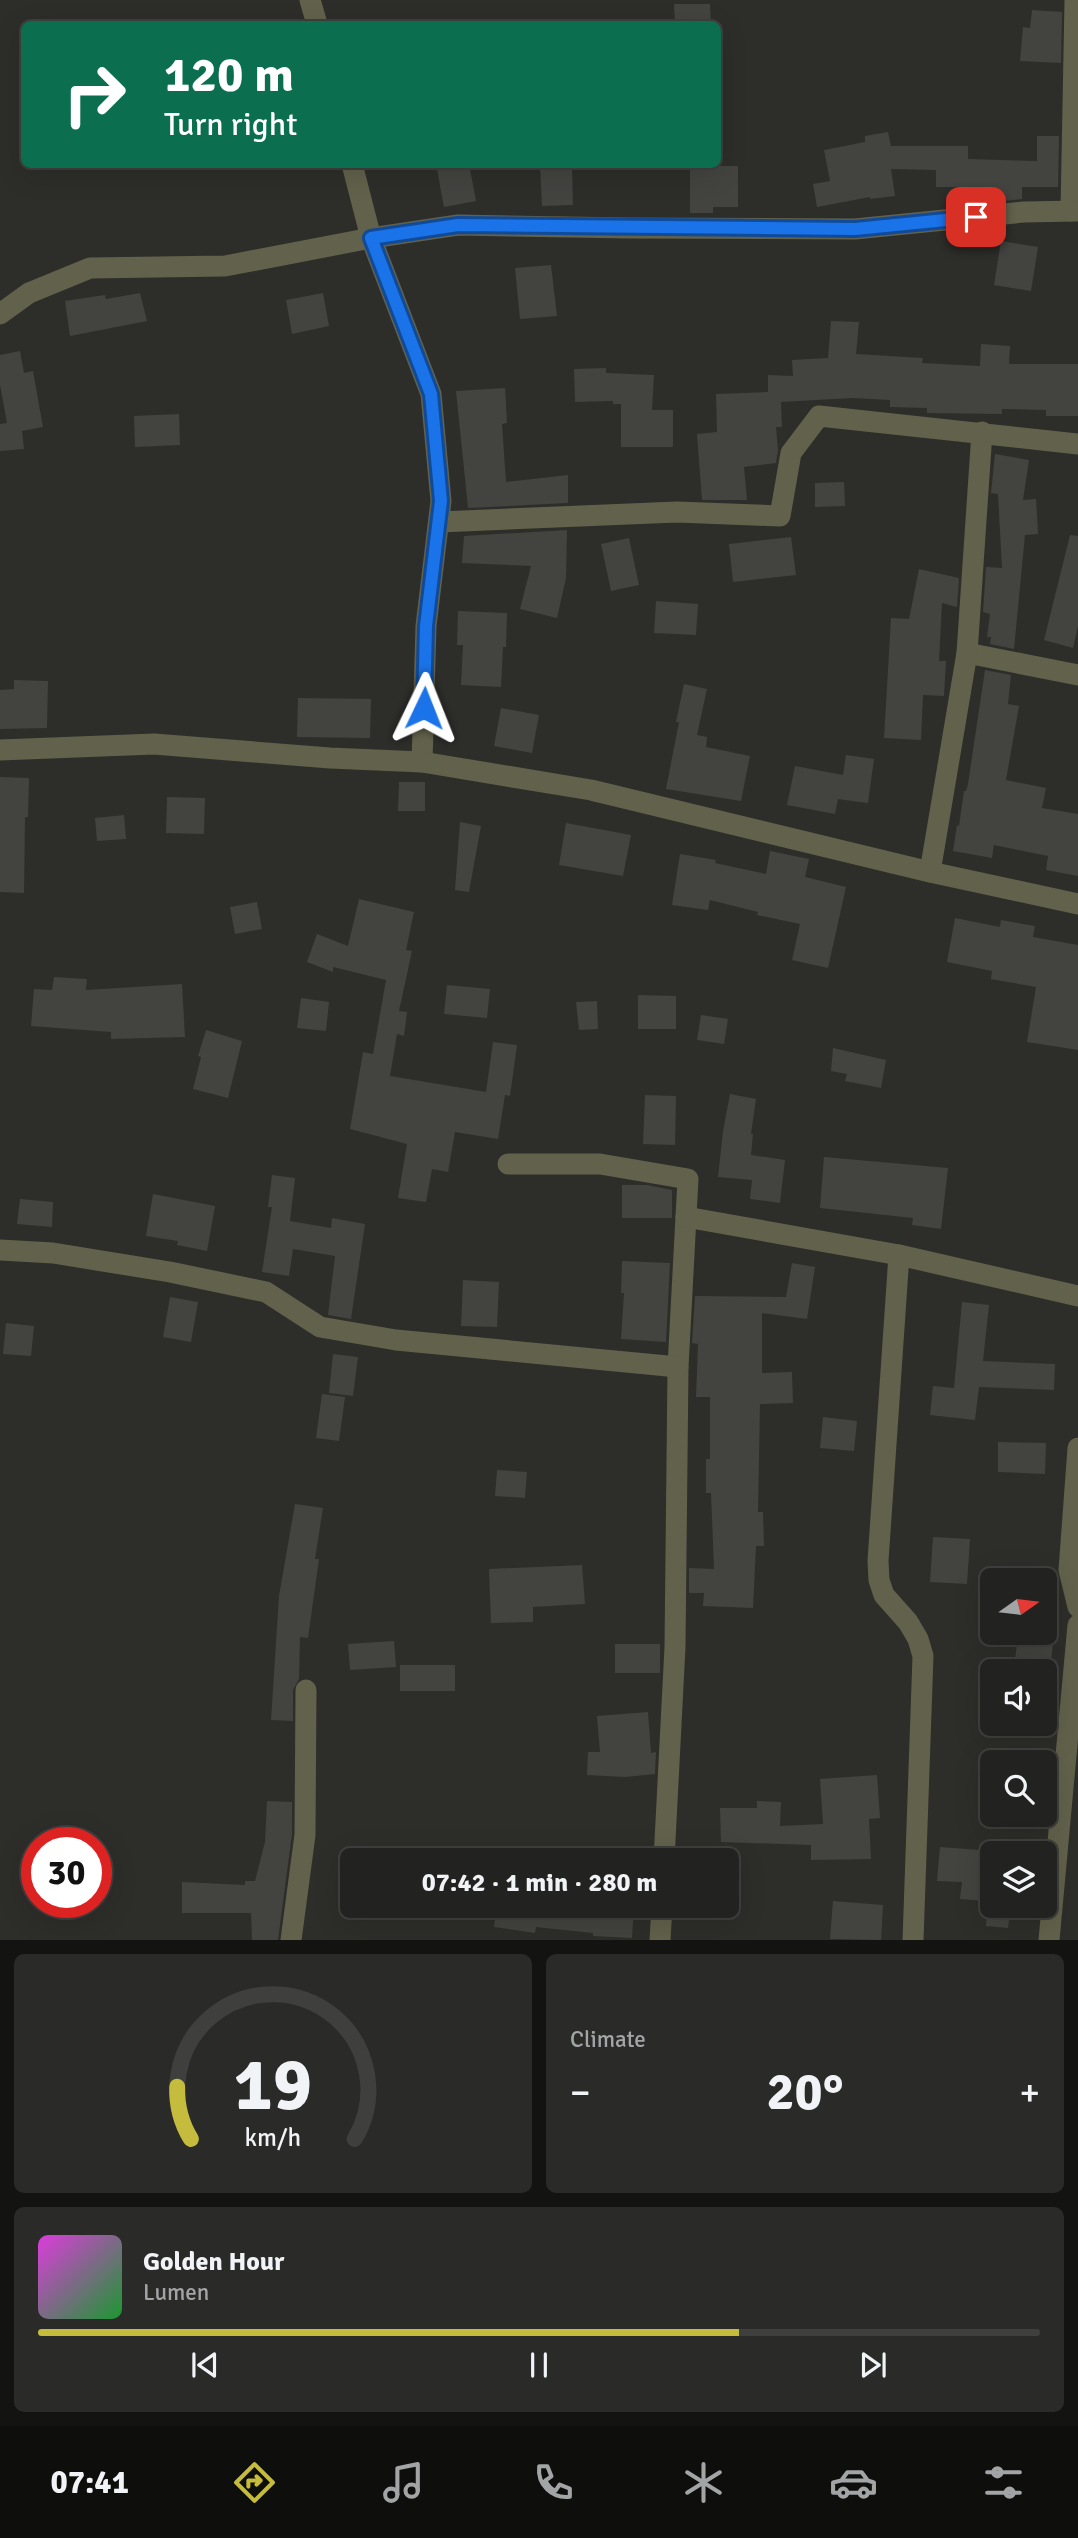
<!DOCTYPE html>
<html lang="en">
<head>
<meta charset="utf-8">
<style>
	:root { --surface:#222220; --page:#2a2a29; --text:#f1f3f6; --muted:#a2a4a5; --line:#3f3f3e; --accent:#c5bc3d }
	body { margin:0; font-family:Signika,sans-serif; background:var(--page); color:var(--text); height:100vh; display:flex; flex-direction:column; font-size:26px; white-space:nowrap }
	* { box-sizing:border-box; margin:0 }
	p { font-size:23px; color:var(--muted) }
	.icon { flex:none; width:38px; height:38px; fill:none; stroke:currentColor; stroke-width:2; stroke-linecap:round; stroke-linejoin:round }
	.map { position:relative; height:1940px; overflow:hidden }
	.drawer { display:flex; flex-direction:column; gap:14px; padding:14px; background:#131312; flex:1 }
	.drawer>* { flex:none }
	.top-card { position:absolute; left:21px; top:21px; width:700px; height:147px; border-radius:10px; box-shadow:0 7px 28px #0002,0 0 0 2px var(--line); background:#0b6e4f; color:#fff; overflow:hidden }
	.needle { width:46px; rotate:76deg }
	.controls { position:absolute; left:980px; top:1568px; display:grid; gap:14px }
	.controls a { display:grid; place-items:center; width:77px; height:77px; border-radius:10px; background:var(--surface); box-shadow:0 7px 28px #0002,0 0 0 2px var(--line); font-size:35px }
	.speed { position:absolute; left:21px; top:1827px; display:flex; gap:14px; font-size:35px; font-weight:700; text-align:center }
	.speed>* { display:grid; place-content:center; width:91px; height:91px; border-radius:50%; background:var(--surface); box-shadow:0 7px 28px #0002,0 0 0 2px var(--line); line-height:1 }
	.speed .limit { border:10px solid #d22; background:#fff; color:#111 }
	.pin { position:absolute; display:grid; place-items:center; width:60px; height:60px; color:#fff; margin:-30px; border-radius:14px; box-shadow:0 4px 10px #0006 }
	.me { position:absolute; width:77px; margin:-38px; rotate:2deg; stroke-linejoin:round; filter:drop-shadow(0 0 5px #0008) }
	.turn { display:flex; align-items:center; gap:24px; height:147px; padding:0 28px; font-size:32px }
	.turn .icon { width:91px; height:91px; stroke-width:2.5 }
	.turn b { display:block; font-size:49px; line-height:60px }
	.big { font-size:52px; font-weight:700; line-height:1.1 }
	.drawer .widget { flex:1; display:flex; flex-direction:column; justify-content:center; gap:10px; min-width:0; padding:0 24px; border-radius:10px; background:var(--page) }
	.drawer .dial { align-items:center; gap:0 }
	.dial svg { height:182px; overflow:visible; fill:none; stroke:var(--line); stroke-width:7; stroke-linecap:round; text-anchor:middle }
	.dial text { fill:var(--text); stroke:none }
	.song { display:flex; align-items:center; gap:21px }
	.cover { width:84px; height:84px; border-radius:10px; background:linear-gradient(135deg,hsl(300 70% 55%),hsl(130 70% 35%)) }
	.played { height:7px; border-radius:4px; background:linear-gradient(90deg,var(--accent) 70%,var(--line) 70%) }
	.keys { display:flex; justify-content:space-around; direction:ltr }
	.heat { display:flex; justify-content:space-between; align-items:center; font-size:38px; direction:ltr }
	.drawer .tiles { flex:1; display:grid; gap:14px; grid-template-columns:1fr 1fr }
	.widget:last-child { grid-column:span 2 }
	.trip { position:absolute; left:340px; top:1848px; width:399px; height:70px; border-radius:10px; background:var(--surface); box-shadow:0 7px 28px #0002,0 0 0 2px var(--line); font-weight:700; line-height:70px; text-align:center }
	.tab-bar { display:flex; height:112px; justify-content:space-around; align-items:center; background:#0e0e0d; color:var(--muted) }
	.tab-bar .icon { width:49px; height:49px }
	.tab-bar .current { color:var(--accent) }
	.tab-bar b { font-size:32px; color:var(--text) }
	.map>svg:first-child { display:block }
</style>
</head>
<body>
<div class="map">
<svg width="1078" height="1940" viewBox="0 0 1078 1940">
	<rect width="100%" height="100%" fill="#2d2d2a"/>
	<!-- building -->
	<g fill="#434340">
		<path d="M674,4H710L711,24H675Z"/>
		<path d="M1032,10L1062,12L1061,63L1020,61L1023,27L1030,28Z"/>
		<path d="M888,132L891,146H968V159L1037,161V136H1059L1058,187H1022V199L986,203V187H936V170L891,169L895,196L870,199V197L817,207L813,184L830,181L824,150L865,142V136Z"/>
		<path d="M436,164H469L476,201L444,207Z"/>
		<path d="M540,164H572L573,205L542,206Z"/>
		<path d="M690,166H738V207H713V213H690Z"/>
		<path d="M1001,241L1038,247L1031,291L994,285Z"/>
		<path d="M551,265L557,316L520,319L515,268Z"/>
		<path d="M140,293L147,321L70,336L65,301L105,295L106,299Z"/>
		<path d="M323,293L329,326L292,334L286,300Z"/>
		<path d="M831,321L859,322L856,354L923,358L922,363L980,366L981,344L1010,346L1009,364H1078V416H1046V410L1002,409V414L927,413V408L890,407V400L852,398L781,402L782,427H776L778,450L776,463L744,467L747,500H702L697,434L717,432L716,394L768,392V375L793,376L792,360L828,358Z"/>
		<path d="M20,351L24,373L33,371L43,427L22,431L24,449L0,451V424L7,423L0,385V355Z"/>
		<path d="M606,368V373L654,375L652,410H673V447H621V404H613V401L575,402L574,369Z"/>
		<path d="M505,388L507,423L502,424L506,482L568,475V503L468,508L456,391Z"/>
		<path d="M179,414L180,445L135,447L134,416Z"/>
		<path d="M995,454L1029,460L1023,500L1036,499L1038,534L1025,535L1014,649L990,644L991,637H987L990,614L983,612L986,567L1002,568L998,494L991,493Z"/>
		<path d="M844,482L845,506L815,507V483Z"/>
		<path d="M567,530L566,578L557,618L520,609L531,566L462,563L464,536Z"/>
		<path d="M1070,535L1078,536V626L1073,648L1044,640Z"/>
		<path d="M791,537L796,575L733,582L729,544Z"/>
		<path d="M629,538L639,585L611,591L601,544Z"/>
		<path d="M919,569L959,578L957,607L942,603L939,661H946L944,696L923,695L921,740L884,738L891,618L909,619Z"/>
		<path d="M656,601L698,604L696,635L654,633Z"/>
		<path d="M458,611L507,613L506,647H503L501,687L461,685L463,645H457Z"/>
		<path d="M985,670L1011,675L1008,704L1019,706L1006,780L1046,788L1042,808L1078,814V876L1046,870L1048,856L994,845L992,858L953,851L957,825L959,826L964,791H966L968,784Z"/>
		<path d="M14,680L48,681L47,728L0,729V690L14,689Z"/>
		<path d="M684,684L707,689L697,735L707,737L706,747L750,756L741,801L666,789L679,722H676Z"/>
		<path d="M298,698L371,699L370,738L297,737Z"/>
		<path d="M501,708L539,715L532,753L494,746Z"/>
		<path d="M846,755L874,759L868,803L838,799L835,814L787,805L795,766L843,775Z"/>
		<path d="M0,777L29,778L28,817H25L24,893L0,892Z"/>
		<path d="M399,782H425V811H398Z"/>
		<path d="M167,797L205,798L204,834L166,833Z"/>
		<path d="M124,815L126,839L97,841L95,818Z"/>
		<path d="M460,822L481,826L469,892L455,890Z"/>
		<path d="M566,823L631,835L623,876L559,865Z"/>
		<path d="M770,851L809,859L805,877L846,887L828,968L792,960L800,924L757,915L758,912L710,900L708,910L672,905L680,854L716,860L715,863L766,874Z"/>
		<path d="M359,899L414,912L406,950L412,951L399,1011L407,1012L404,1036L397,1034L390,1076L486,1092L493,1042L517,1045L510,1096L505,1095L498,1139L455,1132L448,1172L432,1169L426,1202L398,1198L407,1144L350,1129L363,1052L373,1054L386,980L333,967V972L307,962L317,934L348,946Z"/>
		<path d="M257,902L262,929L235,934L230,907Z"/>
		<path d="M955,918L1000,927L1001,920L1035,926L1033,937L1078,945V1050L1027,1042L1036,987L991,979L992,971L947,962Z"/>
		<path d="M54,977L87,979L86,990L182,984L185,1037L111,1039V1032L31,1026L34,989L52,990Z"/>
		<path d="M447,985L490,989L487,1018L444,1014Z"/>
		<path d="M638,995L676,996V1029H638Z"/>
		<path d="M301,998L329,1002L326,1031L297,1028Z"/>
		<path d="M597,1001L598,1029L579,1030L576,1002Z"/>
		<path d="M701,1015L728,1019L724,1044L697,1040Z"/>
		<path d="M206,1030L242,1041L228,1098L193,1089L201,1057L198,1056Z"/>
		<path d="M833,1048L886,1060L881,1088L845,1081L847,1074L831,1071Z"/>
		<path d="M730,1094L756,1099L751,1134H753L751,1155L785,1160L780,1203L750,1199L752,1180L718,1177L723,1131Z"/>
		<path d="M645,1095L676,1096L675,1145L643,1144Z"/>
		<path d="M824,1157L948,1168L941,1229L912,1225L913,1218L820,1208Z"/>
		<path d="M272,1175L295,1178L290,1221L331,1228L332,1218L365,1224L351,1319L328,1315L335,1256L293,1249L289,1276L262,1272L272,1207H268Z"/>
		<path d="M622,1185H647L672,1190V1218H622Z"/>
		<path d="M153,1194L215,1206L207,1251L177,1245L178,1241L146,1236Z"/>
		<path d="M20,1199L53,1202L52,1227L17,1224Z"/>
		<path d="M622,1261L670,1263L666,1342L621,1339L624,1293H621Z"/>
		<path d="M792,1263L815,1267L807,1319L762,1313V1373L792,1372L793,1403L760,1404L758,1512H763L764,1546H756L753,1608L703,1606L704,1593H689V1568L714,1569L711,1493H706V1459H710V1397H696L698,1344L692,1343L695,1296L786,1297Z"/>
		<path d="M463,1280L499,1282L497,1327L461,1326Z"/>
		<path d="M170,1297L198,1302L191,1342L163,1337Z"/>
		<path d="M962,1302L989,1305L983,1361L1055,1364L1054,1390L979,1387L975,1420L930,1415L933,1386L954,1388Z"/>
		<path d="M6,1323L34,1326L31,1356L3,1354Z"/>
		<path d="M333,1354L358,1357L353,1396L329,1393Z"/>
		<path d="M322,1394L345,1397L339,1441L316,1438Z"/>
		<path d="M823,1417L857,1421L854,1451L820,1448Z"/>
		<path d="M998,1442L1046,1443L1045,1474L998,1472Z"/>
		<path d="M497,1470L527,1472L525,1498L495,1496Z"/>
		<path d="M295,1504L323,1508L315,1559H319L308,1638L300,1637L299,1679L293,1690V1721L271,1720L279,1596Z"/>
		<path d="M933,1537L970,1539L967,1584L930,1582Z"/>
		<path d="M582,1565L585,1604L533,1607V1622L491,1623L489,1569Z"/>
		<path d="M1018,1633H1054L1050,1671H1014Z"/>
		<path d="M394,1641L396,1667L350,1670L348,1644Z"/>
		<rect x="615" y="1644" width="45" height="29"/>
		<rect x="400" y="1665" width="55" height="26"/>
		<path d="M648,1712L651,1753L656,1752L655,1774L625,1777L587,1775L588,1752H600L597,1716Z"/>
		<path d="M877,1775L880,1818L869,1819L871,1859L811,1860V1845L721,1842L720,1808H757V1801L781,1802L780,1826L823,1824L820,1779Z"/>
		<path d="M267,1801L292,1802V1834L278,1940H252L251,1913H182V1882L245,1885V1881H255L265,1842Z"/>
		<path d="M940,1847L992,1851L988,1901L960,1899L962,1882L937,1881Z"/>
		<path d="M833,1901L883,1905L881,1940L830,1939Z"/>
		<path d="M497,1906H634L632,1938L593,1936V1933L536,1927L535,1933L494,1927Z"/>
		<path d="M988,1906H1011L1008,1928L986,1926Z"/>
	</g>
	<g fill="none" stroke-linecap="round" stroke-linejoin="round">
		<!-- minor -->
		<g stroke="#62614b" stroke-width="21">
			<path d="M310,0L317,24"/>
			<path d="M352,164L371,238L431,394L441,501L426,626L422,762"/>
			<path d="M1071,211L1075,0"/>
			<path d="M0,314L29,293L90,268L225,266L371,238L458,225L629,228L855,229L1024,212L1078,211"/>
			<path d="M439,522L677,512L780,516L791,453L819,416L1078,444"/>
			<path d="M967,653L1078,675"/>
			<path d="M0,750L154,744L330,758L422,762L591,790L930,872L1078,904"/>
			<path d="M930,872L967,653L982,432"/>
			<path d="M508,1164H600L688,1179L678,1367L675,1647L664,1860"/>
			<path d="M686,1217L899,1255L1078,1296"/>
			<path d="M0,1250L53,1253L170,1272L266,1292L320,1327L396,1340L678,1367"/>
			<path d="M899,1255L878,1561L879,1580L884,1595L908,1622L918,1639L923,1656L913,1940"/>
			<path d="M1078,1448L1069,1570L1078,1607"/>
			<path d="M291,1940L305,1835L306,1690"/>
			<path d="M660,1940L662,1906"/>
			<path d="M1049,1940L1078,1625"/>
		</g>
	</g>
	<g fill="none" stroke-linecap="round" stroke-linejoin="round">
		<!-- route casing -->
		<g stroke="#114b97" stroke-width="18">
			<path id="route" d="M424,708L426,626L441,501L431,394L371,238L458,225L855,229L976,217"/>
		</g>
		<!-- route -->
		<use href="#route" stroke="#1a73e8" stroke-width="12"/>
	</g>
</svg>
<div class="controls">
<a><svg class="needle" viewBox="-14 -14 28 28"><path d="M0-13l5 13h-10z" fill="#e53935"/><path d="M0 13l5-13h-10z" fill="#a2a4a5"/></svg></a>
<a><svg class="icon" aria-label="sound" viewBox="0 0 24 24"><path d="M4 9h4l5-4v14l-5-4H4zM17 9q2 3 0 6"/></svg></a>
<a><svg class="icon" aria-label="search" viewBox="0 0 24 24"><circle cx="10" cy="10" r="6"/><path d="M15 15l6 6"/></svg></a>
<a><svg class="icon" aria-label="layers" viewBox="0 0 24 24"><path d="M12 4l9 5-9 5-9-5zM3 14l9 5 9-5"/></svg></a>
</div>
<div class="speed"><div class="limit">30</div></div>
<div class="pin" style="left:976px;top:217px;background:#d93025"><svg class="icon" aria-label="arrive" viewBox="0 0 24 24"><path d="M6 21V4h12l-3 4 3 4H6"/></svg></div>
<svg class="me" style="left:424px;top:708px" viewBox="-20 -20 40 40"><path d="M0-17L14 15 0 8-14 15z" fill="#1a73e8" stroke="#fff" stroke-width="4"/></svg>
<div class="trip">07:42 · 1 min · 280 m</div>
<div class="top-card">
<div class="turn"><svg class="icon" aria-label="right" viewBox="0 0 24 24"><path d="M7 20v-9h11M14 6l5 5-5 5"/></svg><div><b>120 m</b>Turn right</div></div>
</div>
</div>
<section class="drawer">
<div class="tiles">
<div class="widget dial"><svg viewBox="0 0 100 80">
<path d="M14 69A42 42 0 1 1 86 69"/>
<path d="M14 69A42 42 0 0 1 8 46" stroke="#c5bc3d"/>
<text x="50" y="56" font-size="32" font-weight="700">19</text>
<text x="50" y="72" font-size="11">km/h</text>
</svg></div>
<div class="widget"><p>Climate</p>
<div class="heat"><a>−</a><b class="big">20°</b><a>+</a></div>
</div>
<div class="widget">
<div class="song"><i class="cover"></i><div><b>Golden Hour</b><p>Lumen</p></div></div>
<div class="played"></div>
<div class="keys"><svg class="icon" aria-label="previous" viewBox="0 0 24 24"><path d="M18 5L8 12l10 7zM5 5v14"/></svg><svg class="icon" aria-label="pause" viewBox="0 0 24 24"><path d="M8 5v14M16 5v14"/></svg><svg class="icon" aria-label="next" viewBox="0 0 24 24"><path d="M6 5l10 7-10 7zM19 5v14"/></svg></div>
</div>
</div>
</section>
<nav class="tab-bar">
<b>07:41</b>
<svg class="icon current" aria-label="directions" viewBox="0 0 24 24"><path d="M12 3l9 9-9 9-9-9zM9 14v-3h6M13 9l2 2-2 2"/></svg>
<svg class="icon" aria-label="music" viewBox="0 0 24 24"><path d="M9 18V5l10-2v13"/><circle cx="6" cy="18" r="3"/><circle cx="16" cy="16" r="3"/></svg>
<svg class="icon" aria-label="phone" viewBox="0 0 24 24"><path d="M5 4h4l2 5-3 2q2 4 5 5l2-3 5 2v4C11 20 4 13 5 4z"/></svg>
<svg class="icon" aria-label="climate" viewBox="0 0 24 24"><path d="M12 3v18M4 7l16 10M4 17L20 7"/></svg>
<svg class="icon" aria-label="car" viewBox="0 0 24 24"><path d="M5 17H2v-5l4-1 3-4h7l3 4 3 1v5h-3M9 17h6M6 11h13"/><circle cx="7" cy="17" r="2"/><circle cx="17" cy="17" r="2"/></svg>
<svg class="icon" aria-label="filters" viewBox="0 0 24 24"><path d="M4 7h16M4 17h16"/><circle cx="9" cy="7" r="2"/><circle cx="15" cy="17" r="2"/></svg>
</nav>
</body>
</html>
